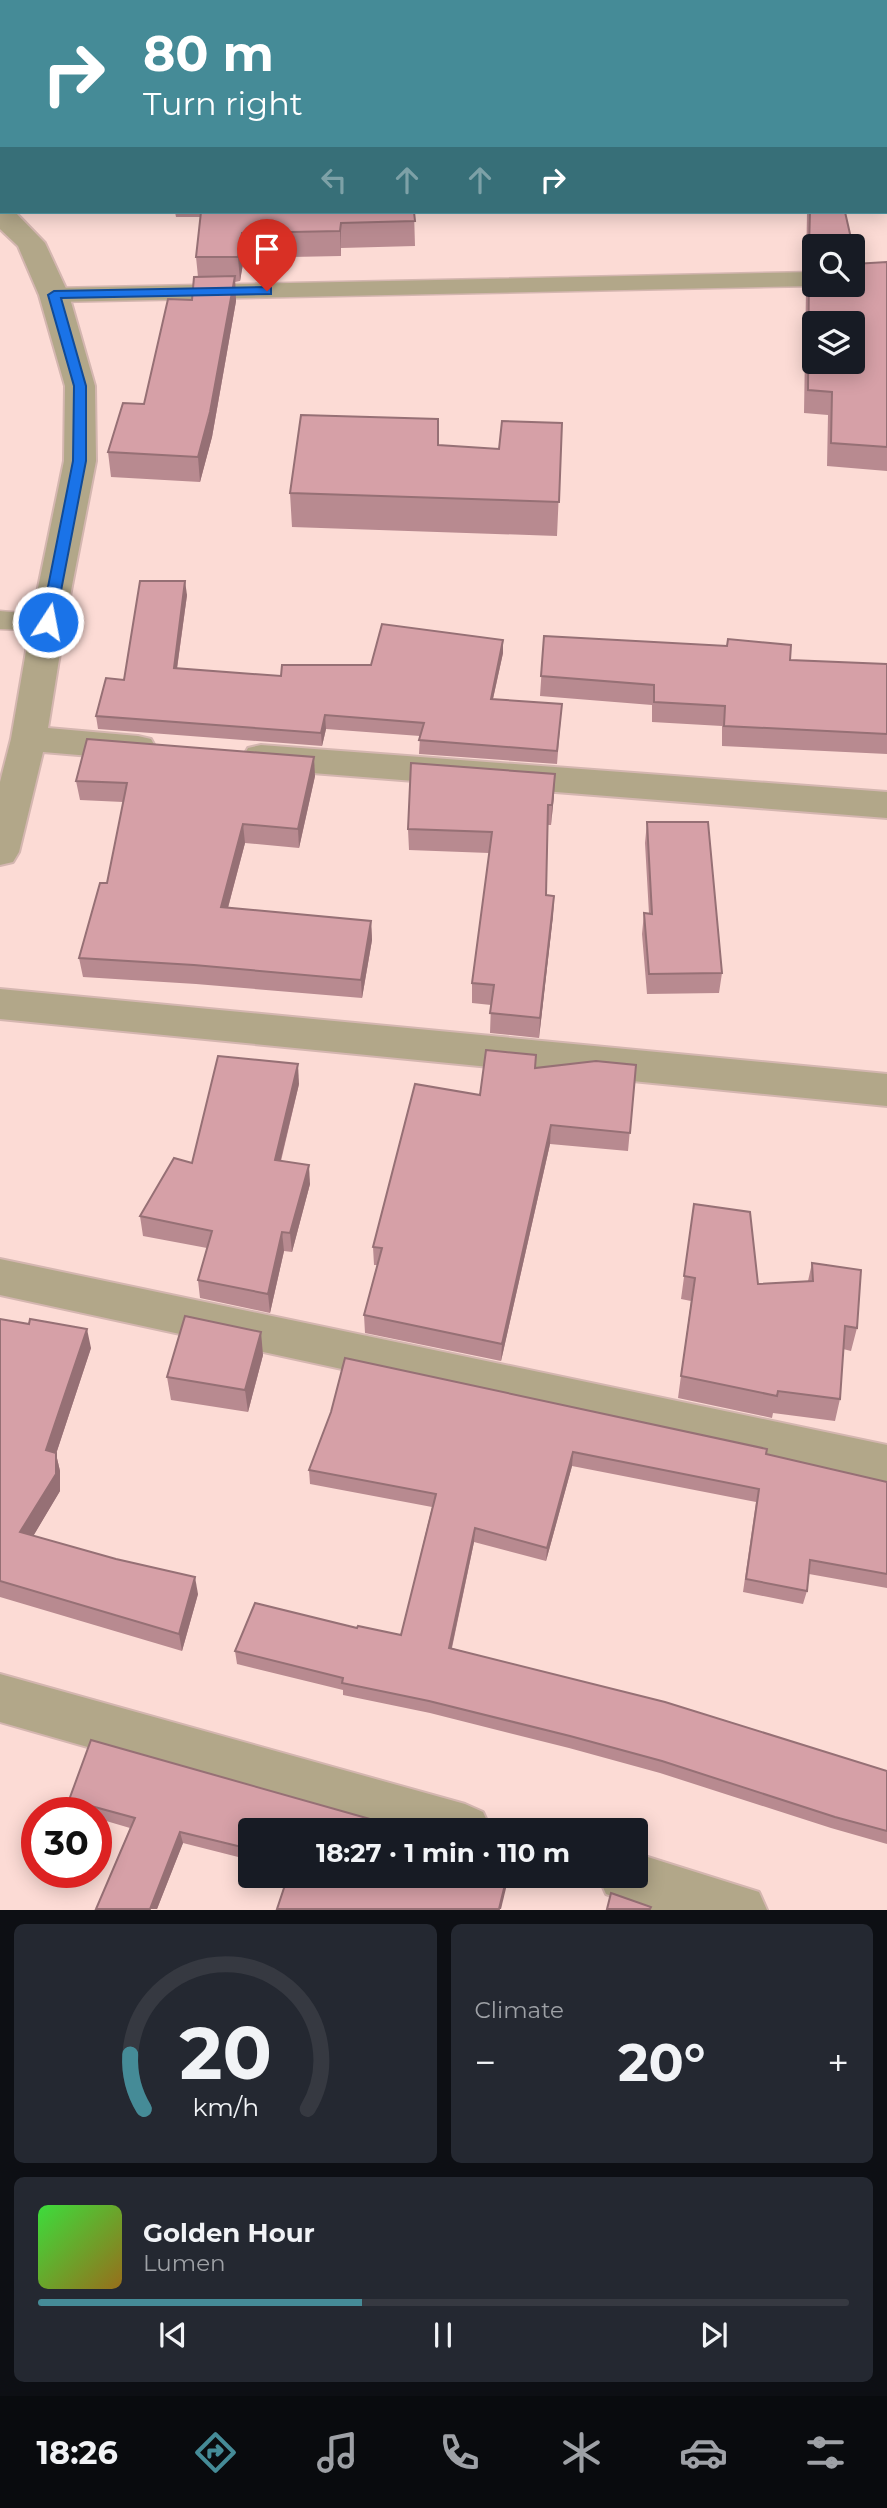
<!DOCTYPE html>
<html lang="en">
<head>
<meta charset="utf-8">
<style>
	:root { --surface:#171b24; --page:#242831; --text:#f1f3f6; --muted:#9ea1a6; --line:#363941; --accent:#458b97 }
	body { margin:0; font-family:Montserrat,sans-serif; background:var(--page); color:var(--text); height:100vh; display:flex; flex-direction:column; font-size:26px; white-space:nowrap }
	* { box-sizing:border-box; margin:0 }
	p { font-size:23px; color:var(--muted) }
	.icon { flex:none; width:38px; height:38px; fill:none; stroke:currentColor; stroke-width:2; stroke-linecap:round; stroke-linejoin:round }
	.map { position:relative; height:1910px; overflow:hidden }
	.sheet { display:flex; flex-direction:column; gap:14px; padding:14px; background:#0d0f14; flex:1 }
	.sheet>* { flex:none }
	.guide { position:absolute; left:0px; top:0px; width:887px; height:214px; box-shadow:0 4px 18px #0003; background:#458b97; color:#fff; overflow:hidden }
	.fabs { position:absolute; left:802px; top:234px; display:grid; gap:14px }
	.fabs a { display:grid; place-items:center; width:63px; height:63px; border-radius:7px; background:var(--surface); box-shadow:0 4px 18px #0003; font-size:35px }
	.speed { position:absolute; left:21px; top:1797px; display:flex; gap:14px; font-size:35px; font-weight:700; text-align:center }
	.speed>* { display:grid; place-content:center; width:91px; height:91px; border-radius:50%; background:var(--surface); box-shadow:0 4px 18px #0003; line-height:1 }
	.speed .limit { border:10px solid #d22; background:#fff; color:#111 }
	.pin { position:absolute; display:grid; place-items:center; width:60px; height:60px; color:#fff; margin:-72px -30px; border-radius:50% 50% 50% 0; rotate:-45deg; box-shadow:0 0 7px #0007 }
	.pin .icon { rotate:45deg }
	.me { position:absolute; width:77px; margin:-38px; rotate:11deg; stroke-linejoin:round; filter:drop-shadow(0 0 5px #0008) }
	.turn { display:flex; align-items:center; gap:24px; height:147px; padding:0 28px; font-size:32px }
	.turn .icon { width:91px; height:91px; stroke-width:2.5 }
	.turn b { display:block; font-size:49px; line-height:60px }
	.lanes { display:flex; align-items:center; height:66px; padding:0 28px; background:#0003; justify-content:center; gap:35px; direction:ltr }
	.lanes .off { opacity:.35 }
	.big { font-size:52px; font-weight:700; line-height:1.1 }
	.sheet .tile { flex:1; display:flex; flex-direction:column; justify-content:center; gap:10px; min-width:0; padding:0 24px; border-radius:10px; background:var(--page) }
	.sheet .dial { align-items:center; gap:0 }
	.dial svg { height:182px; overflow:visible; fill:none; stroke:var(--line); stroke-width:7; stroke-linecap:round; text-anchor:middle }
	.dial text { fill:var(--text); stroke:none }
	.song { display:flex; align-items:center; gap:21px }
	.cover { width:84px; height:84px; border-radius:10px; background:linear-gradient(135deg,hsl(120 70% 55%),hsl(40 70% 35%)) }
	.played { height:7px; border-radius:4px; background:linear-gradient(90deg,var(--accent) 40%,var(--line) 40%) }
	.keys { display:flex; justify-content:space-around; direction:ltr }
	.heat { display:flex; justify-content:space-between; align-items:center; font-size:38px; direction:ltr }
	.sheet .tiles { flex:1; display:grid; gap:14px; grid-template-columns:1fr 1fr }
	.tile:last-child { grid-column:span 2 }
	.trip { position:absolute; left:238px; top:1818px; width:410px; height:70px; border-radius:7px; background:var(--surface); box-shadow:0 4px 18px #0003; font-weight:700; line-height:70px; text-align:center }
	.dock { display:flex; height:112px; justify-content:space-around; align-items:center; background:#090b0e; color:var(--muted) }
	.dock .icon { width:49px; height:49px }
	.dock .current { color:var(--accent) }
	.dock b { font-size:32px; color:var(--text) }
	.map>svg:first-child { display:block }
</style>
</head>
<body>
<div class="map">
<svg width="887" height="1910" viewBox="0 0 887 1910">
	<rect width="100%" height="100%" fill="#fcdbd5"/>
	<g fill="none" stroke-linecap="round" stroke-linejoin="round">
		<!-- service casing -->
		<g stroke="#d4b6b0" stroke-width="3">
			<g id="service">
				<path d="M814,272V286L54,302L46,300L43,295L46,290L54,288Z"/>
				<path d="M0,611L57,616L61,622L57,628L48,631L0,629Z"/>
			</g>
		</g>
		<!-- minor casing -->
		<g stroke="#d4b6b0" stroke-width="4">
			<g id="minor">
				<rect x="0" y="76" width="2" height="16"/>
				<rect x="886" y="80" width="1" height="16"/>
				<path d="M0,205L2,212H15L45,243L69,295L95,386L96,461L65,622L48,728L138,736L151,739L156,748L151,757L138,760L43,752L19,852L13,862L0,865V782L11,739L31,622L64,461L65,386L39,295L18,246L0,229Z"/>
				<path d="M261,745L887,792V818L261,769L248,766L243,757L248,748Z"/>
				<path d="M0,989L887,1074V1106L0,1019Z"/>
				<path d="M0,1259L887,1445V1487L0,1295Z"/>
				<path d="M0,1674L465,1804L483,1812L491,1830H378L0,1722Z"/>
				<path d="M635,1853L759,1892L767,1910H650L606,1894L598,1876H635Z"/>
			</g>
		</g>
		<!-- service -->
		<use href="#service" fill="#b2a789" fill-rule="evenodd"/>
		<!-- minor -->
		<use href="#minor" fill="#b2a789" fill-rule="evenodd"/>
	</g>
	<!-- wall -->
	<g fill="#b88a90" fill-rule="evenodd">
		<path d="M0,0H88L87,2H2V74H0Z"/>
		<rect x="718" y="0" width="76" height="2"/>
		<path d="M0,107L2,108V204L0,203Z"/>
		<path d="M175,212H414L415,246L341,248V256L244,258L240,281L235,282L236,301L212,437L200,482L111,477L108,452L144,404L192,300L198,277L196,257L201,217H176Z"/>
		<path d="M807,212H845L853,247L854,264L887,262V471L827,466L828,415L804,413L806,289L808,270H806ZM814,247H852V285H814ZM814,324H852V362H814Z"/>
		<path d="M562,423L557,536L292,527L290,493L438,445L499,449Z"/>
		<path d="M187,595L177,669L281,676L371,665L503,640V653L493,699L562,704L557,764L419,754L420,736L326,729L322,746L98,729L96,716L124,680Z"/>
		<path d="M544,636L790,660L887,664V754L722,746V726L652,722V705L540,696Z"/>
		<path d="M315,776L299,848L245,843L228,908L371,921L372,940L362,998L196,984L83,977L79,958L107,883L123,802L80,800L76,781Z"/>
		<path d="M554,795L551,825H548L546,895L554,896L553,916L539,1038L490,1033L491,1005L472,1003V983L489,853L409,850L408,829Z"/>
		<path d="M647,822L722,973L719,993L647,994L642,934L644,913L649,914L645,843Z"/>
		<path d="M636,1065L628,1151L550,1144L501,1361L365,1333L364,1315L377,1265H374L373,1247L480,1095L536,1068Z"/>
		<path d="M299,1084L281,1161L310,1184L292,1252L284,1251L270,1313L200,1298L198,1280L207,1248L143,1236L140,1216Z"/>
		<path d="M694,1204L758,1284L808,1281L812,1263L857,1328L851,1351L843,1349L840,1399L835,1421L773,1413L772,1418L678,1398L691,1301L681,1299Z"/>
		<path d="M0,1319L91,1348L56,1454L60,1471V1491L33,1536L198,1594L182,1651L0,1597Z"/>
		<path d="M263,1355L248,1412L171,1400L167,1377Z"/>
		<path d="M331,1412L766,1454L887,1482V1588L809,1574L807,1591L803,1604L743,1592L756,1502L572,1466L546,1561L474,1542L452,1648L887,1771V1844L831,1828L660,1773L569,1748L430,1713L343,1695V1690L237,1664L235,1651L357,1628L401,1635L432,1507L310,1484L309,1470Z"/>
		<path d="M69,1800L250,1830V1860L183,1843L157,1909H96L130,1828L96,1818V1813L73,1812Z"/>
	</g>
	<!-- shaded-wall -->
	<g fill="#967075">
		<path d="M64,0H88L87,2H63Z"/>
		<path d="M341,223V256L340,231Z"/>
		<path d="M242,233L244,258L240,281L238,257Z"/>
		<path d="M235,276L236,301L212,437L200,482L198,457Z"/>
		<path d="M185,581L187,595L175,682L174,668Z"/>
		<path d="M503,640V653L490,712L491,699Z"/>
		<path d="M325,715L326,729L322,746L321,733Z"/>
		<path d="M314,757L315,776L299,848L298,829Z"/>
		<path d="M555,774L554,795L551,825L552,805Z"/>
		<path d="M243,824L245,843L223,926L221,907Z"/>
		<path d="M554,896L553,916L539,1038L540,1018Z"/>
		<path d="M371,921L372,940L362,998L361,980Z"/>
		<path d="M298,1064L299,1084L276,1179L275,1160Z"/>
		<path d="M551,1125L550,1144L501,1361L502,1344Z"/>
		<path d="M309,1165L310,1184L292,1252L290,1233Z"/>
		<path d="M282,1232L284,1251L270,1313L268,1294Z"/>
		<path d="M87,1329L91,1348L56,1454L60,1471V1491L25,1550L20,1532L46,1450Z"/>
		<path d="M261,1332L263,1355L248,1412L245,1390Z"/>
		<path d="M573,1452L572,1466L546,1561L547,1548Z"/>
		<path d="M475,1528L474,1542L449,1660V1648Z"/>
		<path d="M195,1577L198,1594L182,1651L179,1634Z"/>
		<path d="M180,1832L183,1843L157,1909H150Z"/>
		<path d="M507,1876H509L501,1909H499Z"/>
	</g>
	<!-- building -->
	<g fill="#d6a0a7" stroke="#967075" stroke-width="2" fill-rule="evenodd">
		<path d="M0,0H64L63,2H2L1,64L0,52Z"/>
		<path d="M118,0H207L206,2H117Z"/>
		<rect x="306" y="0" width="181" height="2"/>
		<path d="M0,107L2,108V186H0Z"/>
		<path d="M201,212H414L415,221L341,223L340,231L242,233L238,257H196Z"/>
		<path d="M810,212H845L853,247L854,264L887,262V447L831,443L832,392L808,390L809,266L814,264V285H852V247L809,246ZM814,324H852V362H814Z"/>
		<path d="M235,276L210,412L198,457L108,452L123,403L144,404L168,299L192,300L194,277Z"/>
		<path d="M301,415L438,419V445L499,449L502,421L562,423L559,502L290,493Z"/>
		<path d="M140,581H185L174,668L281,676L282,665H371L382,624L503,640L491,699L562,704L557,751L419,740L424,723L325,715L321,733L96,716L106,678L124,680Z"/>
		<path d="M544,636L727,646L728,639L791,645L790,660L887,664V734L724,726L725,706L654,702V685L541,676Z"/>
		<path d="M87,739L314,757L298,829L243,824L221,907L371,921L361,980L194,965L79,958L100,883H107L127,783L76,781Z"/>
		<path d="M411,763L555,774L552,805H548L546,895L554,896L540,1018L490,1013L494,985L472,983L492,832L408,829Z"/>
		<path d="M647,822H708L722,973L649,974L644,913L652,914Z"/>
		<path d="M486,1050L536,1055L535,1068L596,1061L636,1065L630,1133L551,1125L502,1344L364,1315L382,1248L373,1247L415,1084L480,1095Z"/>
		<path d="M218,1056L298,1064L275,1160L309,1165L290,1233L282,1232L268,1294L198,1280L212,1231L140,1216L174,1158L192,1163Z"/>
		<path d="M694,1204L750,1212L758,1284L813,1281L812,1263L861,1270L857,1328L845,1326L840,1399L778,1391L777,1396L681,1376L695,1278L684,1276Z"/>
		<path d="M185,1316L261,1332L245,1390L167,1377Z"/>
		<path d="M0,1319L29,1324L30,1319L87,1329L46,1450L56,1453V1474L20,1532L116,1559L195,1577L179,1634L0,1581Z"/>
		<path d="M345,1358L767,1449L766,1454L887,1482V1574L810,1560L807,1591L746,1579L759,1489L573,1452L547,1548L475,1528L449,1648L665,1702L887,1771V1831L835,1817L662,1761L570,1736L429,1701L342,1683L343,1678L235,1651L255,1603L357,1628L358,1626L401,1635L436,1494L309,1470L331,1412Z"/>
		<path d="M91,1740L377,1821L423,1825L445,1830H250V1849L180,1832L150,1909H96L135,1818L69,1800Z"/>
		<path d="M288,1876H507L499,1909H277Z"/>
		<path d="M611,1893L651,1907L650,1909H607Z"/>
	</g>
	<!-- route -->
	<path fill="#1a73e8" stroke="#114b97" stroke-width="2" d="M267,287L271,288V294L61,298L86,386V461L55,622L53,626H43L41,622L73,461L74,386L48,295L54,291Z"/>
</svg>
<div class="fabs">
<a><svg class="icon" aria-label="search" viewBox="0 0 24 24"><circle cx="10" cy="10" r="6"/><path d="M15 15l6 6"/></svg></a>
<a><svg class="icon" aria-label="layers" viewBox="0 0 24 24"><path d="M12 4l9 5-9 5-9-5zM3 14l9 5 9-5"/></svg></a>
</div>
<div class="speed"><div class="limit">30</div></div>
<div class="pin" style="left:267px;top:291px;background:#d93025"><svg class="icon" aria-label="arrive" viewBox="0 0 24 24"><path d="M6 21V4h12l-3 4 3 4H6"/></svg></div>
<svg class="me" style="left:48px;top:622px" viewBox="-20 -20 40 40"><circle r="17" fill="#1a73e8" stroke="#fff" stroke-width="3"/><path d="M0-11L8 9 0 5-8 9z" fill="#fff"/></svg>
<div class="trip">18:27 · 1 min · 110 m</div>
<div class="guide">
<div class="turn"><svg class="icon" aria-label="right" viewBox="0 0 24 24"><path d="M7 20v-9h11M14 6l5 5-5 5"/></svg><div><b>80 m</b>Turn right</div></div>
<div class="lanes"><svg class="icon off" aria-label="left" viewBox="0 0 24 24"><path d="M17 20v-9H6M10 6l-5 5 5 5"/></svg><svg class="icon off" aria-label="ahead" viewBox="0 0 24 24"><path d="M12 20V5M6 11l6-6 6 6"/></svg><svg class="icon off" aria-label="ahead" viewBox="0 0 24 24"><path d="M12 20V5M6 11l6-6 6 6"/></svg><svg class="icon" aria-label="right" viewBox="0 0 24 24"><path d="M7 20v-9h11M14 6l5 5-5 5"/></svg></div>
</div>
</div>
<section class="sheet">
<div class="tiles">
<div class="tile dial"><svg viewBox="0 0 100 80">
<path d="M14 69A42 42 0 1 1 86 69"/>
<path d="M14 69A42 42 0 0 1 8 45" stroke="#458b97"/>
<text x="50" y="56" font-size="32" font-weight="700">20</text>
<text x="50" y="72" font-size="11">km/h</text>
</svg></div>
<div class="tile"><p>Climate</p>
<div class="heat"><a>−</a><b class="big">20°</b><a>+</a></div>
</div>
<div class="tile">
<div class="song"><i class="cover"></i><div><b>Golden Hour</b><p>Lumen</p></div></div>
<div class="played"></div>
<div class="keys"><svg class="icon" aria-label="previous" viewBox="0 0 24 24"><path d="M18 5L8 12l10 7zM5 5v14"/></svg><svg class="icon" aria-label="pause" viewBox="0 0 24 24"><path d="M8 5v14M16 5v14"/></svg><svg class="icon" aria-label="next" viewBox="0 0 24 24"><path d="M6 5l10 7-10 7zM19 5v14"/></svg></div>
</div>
</div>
</section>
<nav class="dock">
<b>18:26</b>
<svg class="icon current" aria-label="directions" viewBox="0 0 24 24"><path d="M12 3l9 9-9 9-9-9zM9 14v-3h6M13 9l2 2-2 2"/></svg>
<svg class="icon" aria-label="music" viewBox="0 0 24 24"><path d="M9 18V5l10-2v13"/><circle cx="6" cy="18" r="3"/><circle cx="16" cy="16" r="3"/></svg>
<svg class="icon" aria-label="phone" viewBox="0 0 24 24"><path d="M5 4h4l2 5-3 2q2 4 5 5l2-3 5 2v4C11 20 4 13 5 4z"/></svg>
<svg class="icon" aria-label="climate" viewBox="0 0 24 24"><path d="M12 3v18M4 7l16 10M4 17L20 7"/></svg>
<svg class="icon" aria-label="car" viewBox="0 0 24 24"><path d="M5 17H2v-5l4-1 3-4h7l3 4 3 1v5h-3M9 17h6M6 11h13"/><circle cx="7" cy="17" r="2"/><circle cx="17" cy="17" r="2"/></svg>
<svg class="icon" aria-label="filters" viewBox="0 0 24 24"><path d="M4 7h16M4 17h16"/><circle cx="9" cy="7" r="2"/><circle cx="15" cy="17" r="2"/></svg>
</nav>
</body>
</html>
